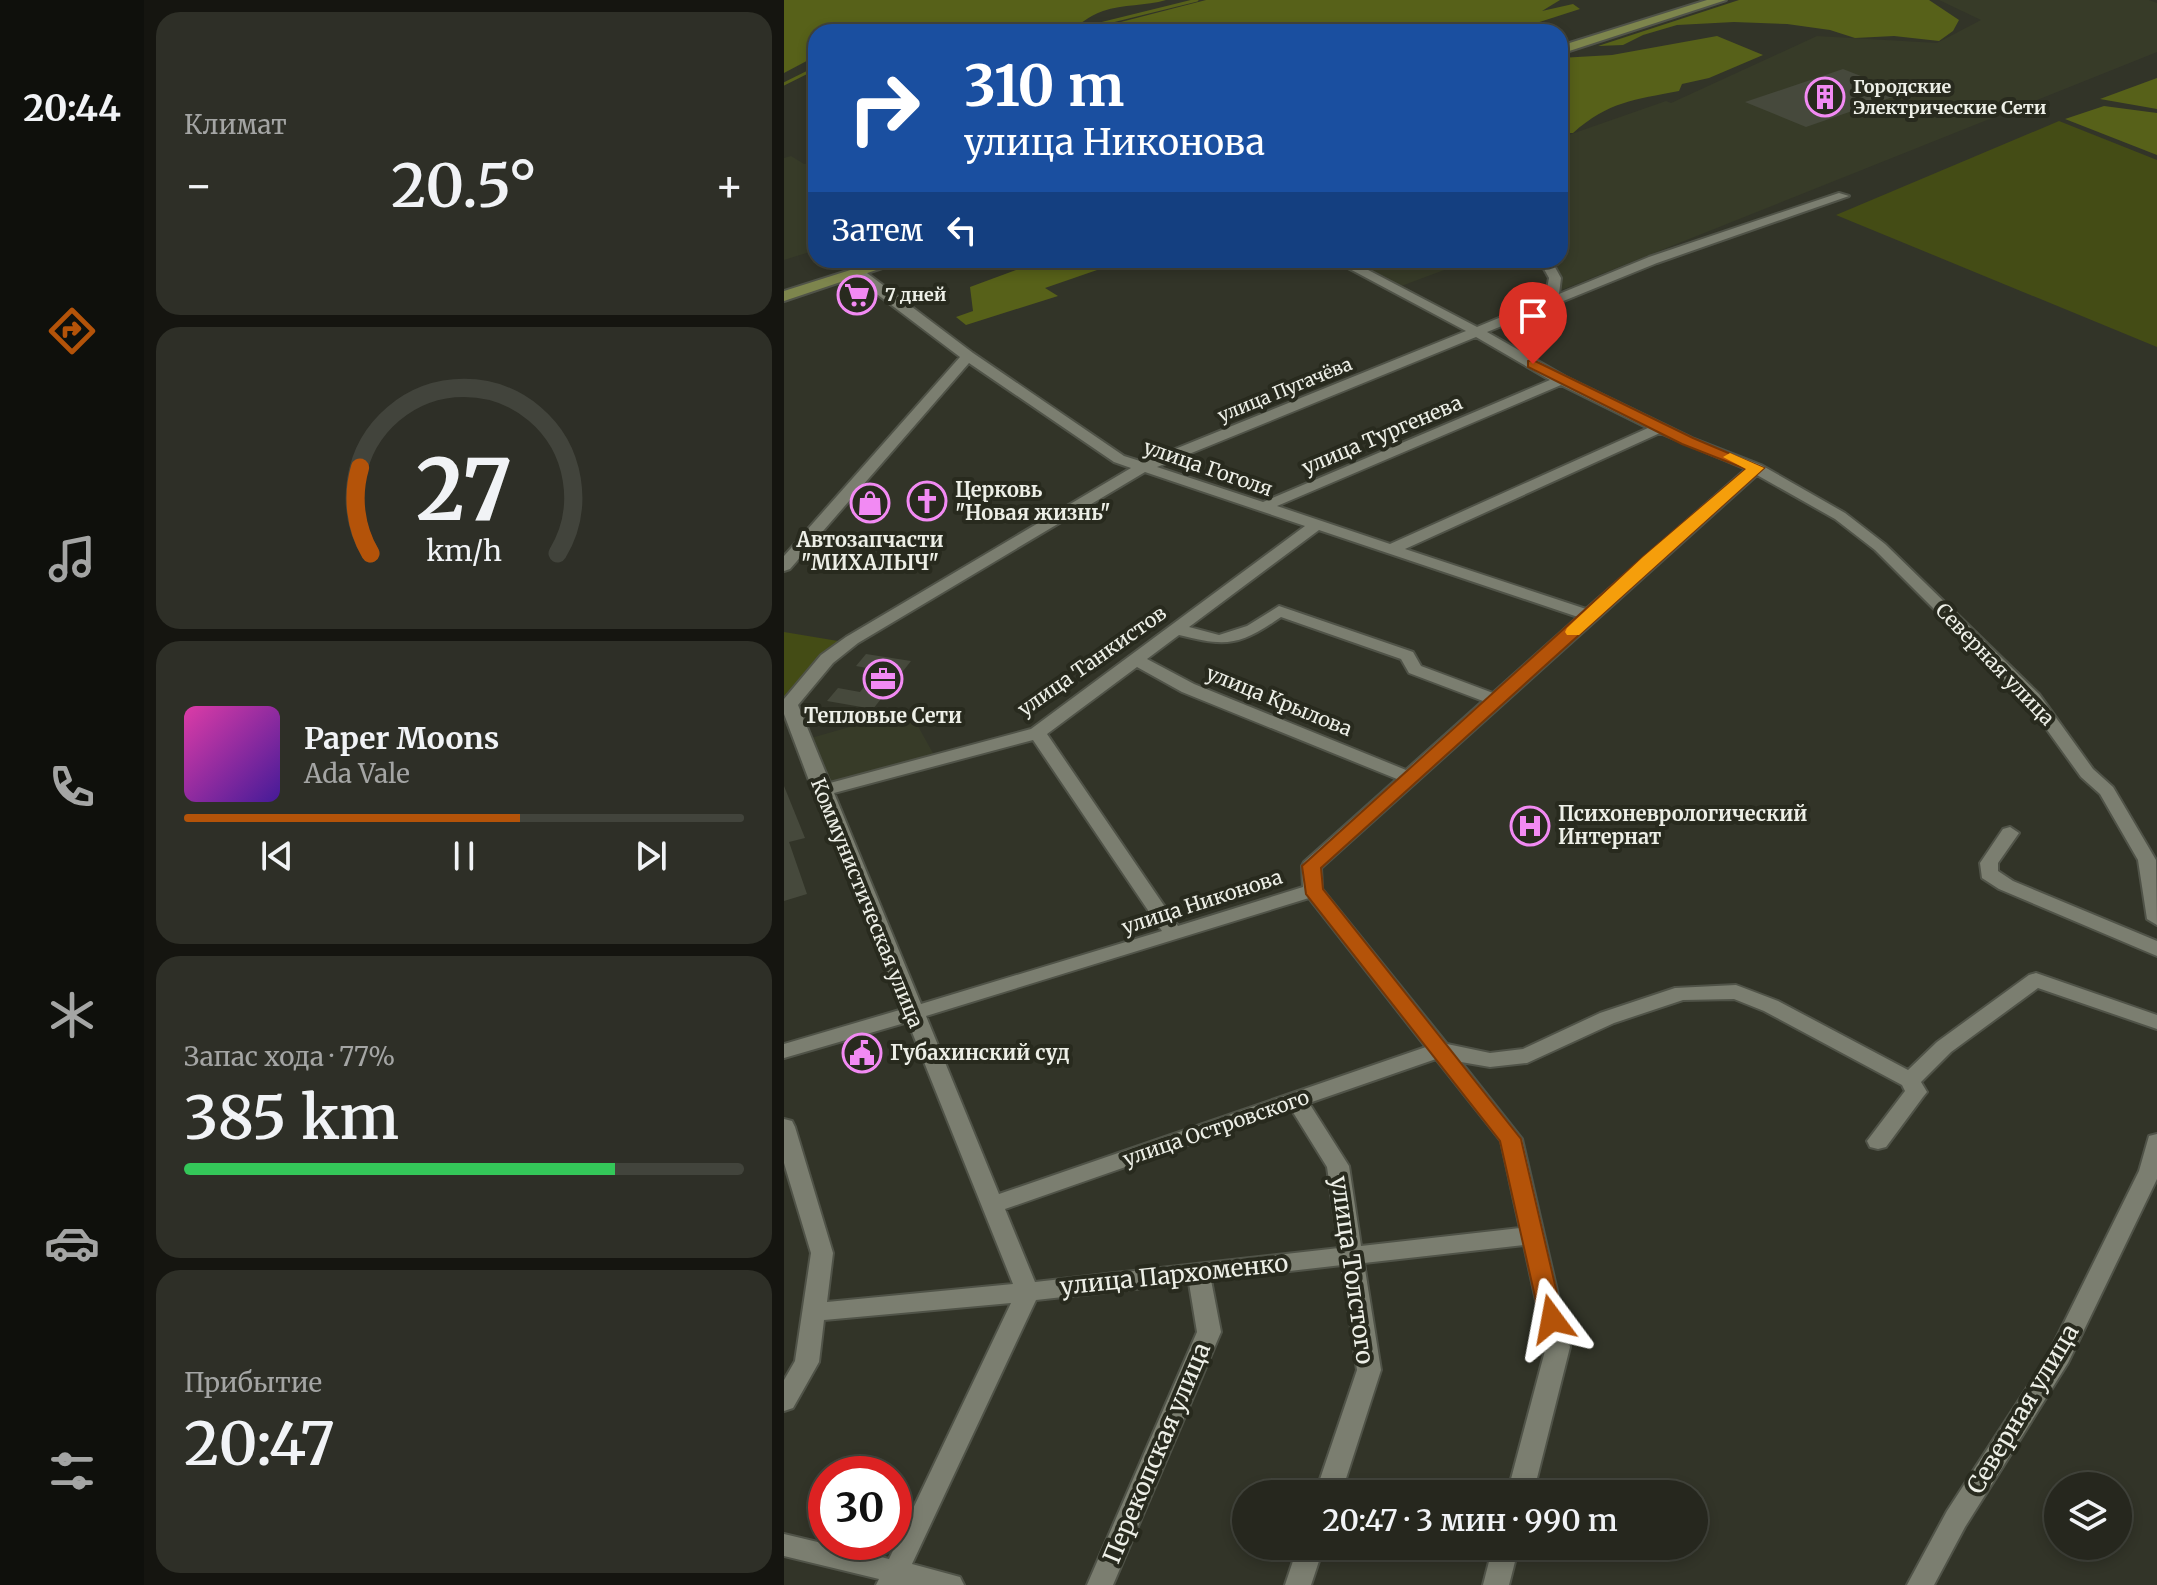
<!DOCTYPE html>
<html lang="ru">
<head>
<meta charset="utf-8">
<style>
	:root { --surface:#26271e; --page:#2e2f27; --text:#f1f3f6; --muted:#a4a5a4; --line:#42443c; --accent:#b45309 }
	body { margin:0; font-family:Merriweather,serif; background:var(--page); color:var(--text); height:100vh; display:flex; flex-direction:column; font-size:30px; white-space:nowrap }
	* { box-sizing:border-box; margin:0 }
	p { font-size:26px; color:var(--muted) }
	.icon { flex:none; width:44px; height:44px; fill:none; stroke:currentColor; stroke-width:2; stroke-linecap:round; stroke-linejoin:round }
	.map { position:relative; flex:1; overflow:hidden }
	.side { display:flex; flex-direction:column; gap:12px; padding:12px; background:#151510; width:640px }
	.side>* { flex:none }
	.banner { position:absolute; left:24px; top:24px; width:760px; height:244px; border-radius:24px; box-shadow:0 4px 12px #0003,0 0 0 2px var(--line); background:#1a4fa0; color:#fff; overflow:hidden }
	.tools { position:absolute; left:1260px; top:1472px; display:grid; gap:16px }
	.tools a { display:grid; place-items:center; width:88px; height:88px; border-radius:50%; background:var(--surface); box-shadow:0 4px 12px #0003,0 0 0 2px var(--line); font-size:40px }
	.speed { position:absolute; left:24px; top:1456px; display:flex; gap:16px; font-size:40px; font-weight:700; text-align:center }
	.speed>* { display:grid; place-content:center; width:104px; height:104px; border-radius:50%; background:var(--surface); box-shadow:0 4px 12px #0003,0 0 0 2px var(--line); line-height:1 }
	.speed .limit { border:12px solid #d22; background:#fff; color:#111 }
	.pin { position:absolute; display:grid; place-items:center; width:68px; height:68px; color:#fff; margin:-82px -34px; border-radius:50% 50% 50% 0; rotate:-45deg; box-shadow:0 0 8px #0007 }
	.pin .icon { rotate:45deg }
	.me { position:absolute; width:88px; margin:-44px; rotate:347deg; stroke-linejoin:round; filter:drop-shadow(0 0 6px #0008) }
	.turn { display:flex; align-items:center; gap:28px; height:168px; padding:0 24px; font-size:36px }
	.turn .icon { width:104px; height:104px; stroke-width:2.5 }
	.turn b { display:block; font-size:56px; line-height:68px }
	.then { display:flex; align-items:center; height:76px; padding:0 24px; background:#0003; gap:16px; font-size:30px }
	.big { font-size:60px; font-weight:600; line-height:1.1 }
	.side .widget { flex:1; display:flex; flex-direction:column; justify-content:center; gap:12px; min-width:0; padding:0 28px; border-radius:24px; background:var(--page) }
	.side .dial { align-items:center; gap:0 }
	.dial svg { height:208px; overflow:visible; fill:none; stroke:var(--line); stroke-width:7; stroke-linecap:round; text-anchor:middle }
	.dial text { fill:var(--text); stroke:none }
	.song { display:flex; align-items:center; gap:24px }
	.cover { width:96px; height:96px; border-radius:12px; background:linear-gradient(135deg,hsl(320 70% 55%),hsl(260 70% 35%)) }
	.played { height:8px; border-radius:4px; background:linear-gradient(90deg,var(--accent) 60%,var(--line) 60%) }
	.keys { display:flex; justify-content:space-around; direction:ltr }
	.heat { display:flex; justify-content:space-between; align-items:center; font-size:44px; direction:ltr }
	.charge { height:12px; border-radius:6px; background:linear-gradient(90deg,#34c759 77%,var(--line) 0) }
	.trip { position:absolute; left:448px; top:1480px; width:476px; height:80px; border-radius:40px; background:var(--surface); box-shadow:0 4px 12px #0003,0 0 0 2px var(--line); font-weight:600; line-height:80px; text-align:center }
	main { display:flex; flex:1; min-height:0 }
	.tab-bar { display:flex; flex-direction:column; width:144px; justify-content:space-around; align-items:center; background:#0f100c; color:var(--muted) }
	.tab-bar .icon { width:56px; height:56px }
	.tab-bar .selected { color:var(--accent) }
	.tab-bar b { font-size:36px; color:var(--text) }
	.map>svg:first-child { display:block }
</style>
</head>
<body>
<main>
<nav class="tab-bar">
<b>20:44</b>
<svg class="icon selected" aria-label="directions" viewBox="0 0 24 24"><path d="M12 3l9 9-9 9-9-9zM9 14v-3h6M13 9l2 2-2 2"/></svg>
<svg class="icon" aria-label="music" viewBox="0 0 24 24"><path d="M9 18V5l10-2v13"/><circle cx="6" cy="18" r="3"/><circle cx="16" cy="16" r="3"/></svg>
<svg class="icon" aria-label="phone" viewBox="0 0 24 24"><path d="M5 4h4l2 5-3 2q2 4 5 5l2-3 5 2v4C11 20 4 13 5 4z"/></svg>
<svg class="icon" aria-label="climate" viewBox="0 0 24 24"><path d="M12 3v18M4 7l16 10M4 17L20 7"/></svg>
<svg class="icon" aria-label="car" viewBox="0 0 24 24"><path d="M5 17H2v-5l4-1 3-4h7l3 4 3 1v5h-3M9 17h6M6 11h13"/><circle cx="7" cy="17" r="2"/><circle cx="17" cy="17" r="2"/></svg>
<svg class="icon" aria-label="filters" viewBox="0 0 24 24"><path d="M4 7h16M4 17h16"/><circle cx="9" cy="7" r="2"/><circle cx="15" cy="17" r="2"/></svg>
</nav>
<section class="side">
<div class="widget"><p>Климат</p>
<div class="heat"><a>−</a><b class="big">20.5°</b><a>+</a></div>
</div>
<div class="widget dial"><svg viewBox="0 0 100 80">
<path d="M14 69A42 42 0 1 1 86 69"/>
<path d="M14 69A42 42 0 0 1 10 36" stroke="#b45309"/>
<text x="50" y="56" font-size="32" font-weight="700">27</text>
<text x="50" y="72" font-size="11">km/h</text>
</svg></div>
<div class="widget">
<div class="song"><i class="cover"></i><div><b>Paper Moons</b><p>Ada Vale</p></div></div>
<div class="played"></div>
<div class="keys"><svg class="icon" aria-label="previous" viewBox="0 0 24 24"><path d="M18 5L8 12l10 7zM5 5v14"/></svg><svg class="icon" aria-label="pause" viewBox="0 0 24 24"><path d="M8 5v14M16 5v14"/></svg><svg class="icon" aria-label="next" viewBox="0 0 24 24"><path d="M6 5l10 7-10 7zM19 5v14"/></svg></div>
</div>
<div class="widget"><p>Запас хода · 77%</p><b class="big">385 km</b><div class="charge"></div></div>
<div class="widget"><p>Прибытие</p><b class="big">20:47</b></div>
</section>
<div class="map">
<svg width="1373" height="1585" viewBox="0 0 1373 1585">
	<rect width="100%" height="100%" fill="#323428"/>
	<!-- built -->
	<g fill="#373b28">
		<path d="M1155,0H1365L1373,3V52L770,293L765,260H776V138L882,101L887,103L1033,36L1153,43L1197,20Z"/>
		<path d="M7,156L20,164L32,162V250L0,260V158Z"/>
		<path d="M560,260H687L612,288Z"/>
		<path d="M125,710L150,755L47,783L27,738Z"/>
	</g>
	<!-- green -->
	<g fill="#444c15">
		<path d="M1275,121L1373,160V347L1052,215Z"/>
		<path d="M0,632L60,642L0,700Z"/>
	</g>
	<!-- forest -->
	<g fill="#576119">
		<path d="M0,0H382C362,6 339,4 319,11C303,16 295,27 281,32H32V56L0,73Z"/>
		<path d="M422,0H776L758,11L789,4L796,9L724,32H322L333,23Z"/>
		<path d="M955,0H1145L1175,20L1169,31L1155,41L1110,36L1071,38L1046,30L1003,24L950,22L893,25L859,35L839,45L814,46Z"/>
		<path d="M933,36L979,55L925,78L898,84L895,91C850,100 825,101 789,133H776V58L828,55Z"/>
		<path d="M1373,78V109L1316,99Z"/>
		<path d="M1320,106L1373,113V155L1281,119Z"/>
		<path d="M242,260H255L278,268L301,260H342L261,288L274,296L182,325L172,317L189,311L186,287L240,267L245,262Z"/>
	</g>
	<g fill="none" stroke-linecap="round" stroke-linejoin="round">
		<!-- stream -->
		<g stroke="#57611a" stroke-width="3">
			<path d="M308,32L316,24L413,0"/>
			<path d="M0,84L32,68"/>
		</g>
	</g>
	<!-- building -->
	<g fill="#46493c">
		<path d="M1059,69L1120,93L1022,127L961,102Z"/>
		<path d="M82,654L127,661L89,709L43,701L54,688L76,692L93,670L72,666Z"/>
		<path d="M0,786L21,838L5,842L23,894L0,901Z"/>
	</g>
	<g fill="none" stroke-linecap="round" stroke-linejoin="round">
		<!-- minor casing -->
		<g stroke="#505348" stroke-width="4">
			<g id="minor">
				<path d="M1055,193L1065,196L873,263L703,332L782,377L908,438L977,465L1061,513L1101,544L1255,694L1309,769L1329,787L1372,860L1373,925L1363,919L1354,860L1316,794L1297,777L1243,702L1091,550L1051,519L973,475L537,868L538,889L663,1044L706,1053L739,1049L816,1013L891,988L952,985L994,1001L1124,1070L1153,1042L1245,975L1252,973L1373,1015V1029L1254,988L1167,1052L1137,1082L1143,1092L1139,1097L1102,1147L1094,1149L1086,1147L1083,1141L1121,1091L1118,1085L980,1011L950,999L899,1000L830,1023L743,1063L706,1067L677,1062L738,1139L786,1347L749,1494H723L762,1347L740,1245L580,1263L597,1370L557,1494H531L573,1370L558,1265L427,1280L437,1332L329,1585H303L413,1332L405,1283L252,1300L128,1564L176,1577L180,1585H92L95,1579L0,1556V1534L105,1559L227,1303L40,1320L35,1362L9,1408L0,1411V1380L11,1361L27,1253L0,1163V1119L8,1121L11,1127L49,1253L43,1302L229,1284L124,1022L0,1058V1044L119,1009L29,791L0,714V699L37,655L62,637L347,468L330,462L185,363L6,569L0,571V556L176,357L69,276V270H79L189,353L340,456L359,462L682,331L549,260H565L693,327L761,299L765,278L755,260H767L777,278L775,294L865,257ZM692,337L766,380L479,502L373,467ZM777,385L864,428L606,544L493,506ZM876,433L962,469L802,609L621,549ZM361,472L521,526L247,729L46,783L14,705L49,663L74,643ZM535,530L794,617L709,693L637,666L629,652L495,606L463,626L435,635L405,627ZM497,617L617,659L625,673L699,701L622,770L410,684L363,659L395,635C443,647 455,646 497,617ZM353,667L398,692L613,779L520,862L518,866L519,887L394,926L263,734ZM249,740L378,931L137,1004L50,793ZM525,898L642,1047L215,1194L142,1016ZM652,1059L717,1141L736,1228L577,1246L565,1166L525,1103ZM507,1109L543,1167L555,1248L251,1282L221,1209Z"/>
				<path d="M1226,827L1235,833L1214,863V871L1229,881L1373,941V956L1215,889L1198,878L1196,863L1219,829Z"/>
				<path d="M1373,1134V1179L1284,1363L1181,1527L1150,1585H1123L1163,1511L1263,1357L1355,1171L1365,1136Z"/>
				<path d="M514,1546H540L527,1585H501Z"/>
				<path d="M709,1546H735L725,1585H699Z"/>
			</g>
		</g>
		<!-- major casing -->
		<g stroke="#505348" stroke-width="4">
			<g id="major">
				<path d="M923,0H942L776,54V46Z"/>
				<path d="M98,260H122L0,301V291Z"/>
			</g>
		</g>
		<!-- minor -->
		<use href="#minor" fill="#7b7e70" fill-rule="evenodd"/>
		<!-- major -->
		<use href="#major" fill="#7d854d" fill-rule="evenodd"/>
	</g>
	<!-- route -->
	<path fill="#b45309" stroke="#753606" stroke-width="2" d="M749,360L909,438L980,468L537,868L539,889L737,1139L779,1319L776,1326L768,1328L759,1326L756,1319L716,1141L522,894L518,866L859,557L962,469L898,444L744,367V361Z"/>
	<!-- slow -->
	<path fill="#f59e0b" d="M946,453L980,468L795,635H783L781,632L783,628L859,557L962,469L939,457Z"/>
	<!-- icons -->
	<defs>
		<g id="building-ring" transform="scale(2)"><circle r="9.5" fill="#282a1e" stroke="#f28af3" stroke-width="1.5"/><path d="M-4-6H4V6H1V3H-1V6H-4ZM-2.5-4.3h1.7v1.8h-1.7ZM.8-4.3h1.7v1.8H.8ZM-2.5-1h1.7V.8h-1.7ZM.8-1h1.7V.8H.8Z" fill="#f28af3"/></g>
		<g id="supermarket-ring" transform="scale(2)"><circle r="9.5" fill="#282a1e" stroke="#f28af3" stroke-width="1.5"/><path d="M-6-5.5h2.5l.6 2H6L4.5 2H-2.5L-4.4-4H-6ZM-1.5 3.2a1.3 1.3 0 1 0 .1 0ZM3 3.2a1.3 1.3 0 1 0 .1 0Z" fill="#f28af3"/></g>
		<g id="church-ring" transform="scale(2)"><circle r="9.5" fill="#282a1e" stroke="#f28af3" stroke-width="1.5"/><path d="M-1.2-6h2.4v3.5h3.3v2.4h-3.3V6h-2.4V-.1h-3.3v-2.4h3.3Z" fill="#f28af3"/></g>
		<g id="shop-ring" transform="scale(2)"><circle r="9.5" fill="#282a1e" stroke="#f28af3" stroke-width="1.5"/><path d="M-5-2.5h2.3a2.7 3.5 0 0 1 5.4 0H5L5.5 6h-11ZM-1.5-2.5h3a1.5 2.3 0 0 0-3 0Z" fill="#f28af3"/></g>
		<g id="office-ring" transform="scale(2)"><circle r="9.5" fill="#282a1e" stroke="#f28af3" stroke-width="1.5"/><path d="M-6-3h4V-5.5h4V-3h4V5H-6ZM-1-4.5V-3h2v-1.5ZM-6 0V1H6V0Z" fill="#f28af3"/></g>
		<g id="hospital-ring" transform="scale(2)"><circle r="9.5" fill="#282a1e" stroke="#f28af3" stroke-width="1.5"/><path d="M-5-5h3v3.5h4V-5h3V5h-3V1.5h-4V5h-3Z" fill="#f28af3"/></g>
		<g id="civic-ring" transform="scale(2)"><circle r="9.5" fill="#282a1e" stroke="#f28af3" stroke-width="1.5"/><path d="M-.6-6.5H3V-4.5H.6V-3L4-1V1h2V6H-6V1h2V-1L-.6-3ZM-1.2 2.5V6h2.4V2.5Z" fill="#f28af3"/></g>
	</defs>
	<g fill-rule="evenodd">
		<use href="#building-ring" x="1041" y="97"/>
		<use href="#supermarket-ring" x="73" y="295"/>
		<use href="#church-ring" x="143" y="501"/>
		<use href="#shop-ring" x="86" y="503"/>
		<use href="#office-ring" x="99" y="679"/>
		<use href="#hospital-ring" x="746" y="826"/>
		<use href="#civic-ring" x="78" y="1053"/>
	</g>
	<g text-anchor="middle" stroke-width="8" stroke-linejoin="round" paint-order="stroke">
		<!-- far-poi labels -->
		<g font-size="18" font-weight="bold" fill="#edefe7" stroke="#282a1e" text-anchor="start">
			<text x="1069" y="93">Городские<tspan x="1069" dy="21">Электрические Сети</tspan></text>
			<text x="101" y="301">7 дней</text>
		</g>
		<!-- far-street labels -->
		<g font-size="18" fill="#edefe7" stroke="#282a1e">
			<text transform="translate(501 390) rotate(-22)" y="6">улица Пугачёва</text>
		</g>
		<!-- street labels -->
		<g font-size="20" fill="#edefe7" stroke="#282a1e">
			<text transform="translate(598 435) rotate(-23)" y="7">улица Тургенева</text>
			<text transform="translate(424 468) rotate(19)" y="7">улица Гоголя</text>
			<text transform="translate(308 661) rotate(-35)" y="7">улица Танкистов</text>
			<text transform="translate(1211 664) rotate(46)" y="7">Северная улица</text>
			<text transform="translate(495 701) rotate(22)" y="7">улица Крылова</text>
			<text transform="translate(418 902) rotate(-18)" y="7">улица Никонова</text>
			<text transform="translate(83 903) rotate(68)" y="7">Коммунистическая улица</text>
			<text transform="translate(432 1128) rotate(-19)" y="7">улица Островского</text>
		</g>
		<!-- poi labels -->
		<g font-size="20" font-weight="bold" fill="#edefe7" stroke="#282a1e" text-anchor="start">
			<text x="171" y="497">Церковь<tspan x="171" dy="23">"Новая жизнь"</tspan></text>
			<text x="86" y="547" text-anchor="middle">Автозапчасти<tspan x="86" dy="23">"МИХАЛЫЧ"</tspan></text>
			<text x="99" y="723" text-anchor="middle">Тепловые Сети</text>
			<text x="774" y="821">Психоневрологический<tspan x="774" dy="23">Интернат</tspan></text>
			<text x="106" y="1060">Губахинский суд</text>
		</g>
		<!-- near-street labels -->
		<g font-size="24" fill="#edefe7" stroke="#282a1e">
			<text transform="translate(568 1270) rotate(82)" y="8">улица Толстого</text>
			<text transform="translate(390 1275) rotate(-6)" y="8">улица Пархоменко</text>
			<text transform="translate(1239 1409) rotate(-59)" y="8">Северная улица</text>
			<text transform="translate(373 1453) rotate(-67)" y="8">Перекопская улица</text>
		</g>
	</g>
</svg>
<div class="tools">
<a><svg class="icon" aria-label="layers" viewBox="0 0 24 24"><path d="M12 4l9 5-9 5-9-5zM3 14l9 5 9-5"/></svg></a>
</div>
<div class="speed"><div class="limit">30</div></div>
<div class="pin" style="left:749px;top:364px;background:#d93025"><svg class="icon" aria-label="arrive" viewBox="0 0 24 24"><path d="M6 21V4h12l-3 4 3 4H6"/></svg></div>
<svg class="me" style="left:768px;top:1319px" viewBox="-20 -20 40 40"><path d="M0-17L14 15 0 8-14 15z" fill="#b45309" stroke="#fff" stroke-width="4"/></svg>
<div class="trip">20:47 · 3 мин · 990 m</div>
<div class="banner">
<div class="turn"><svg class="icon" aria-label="right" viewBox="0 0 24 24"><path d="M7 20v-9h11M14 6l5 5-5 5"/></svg><div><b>310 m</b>улица Никонова</div></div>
<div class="then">Затем<svg class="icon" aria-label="left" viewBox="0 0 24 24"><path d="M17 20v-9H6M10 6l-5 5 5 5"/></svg></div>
</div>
</div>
</main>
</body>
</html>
